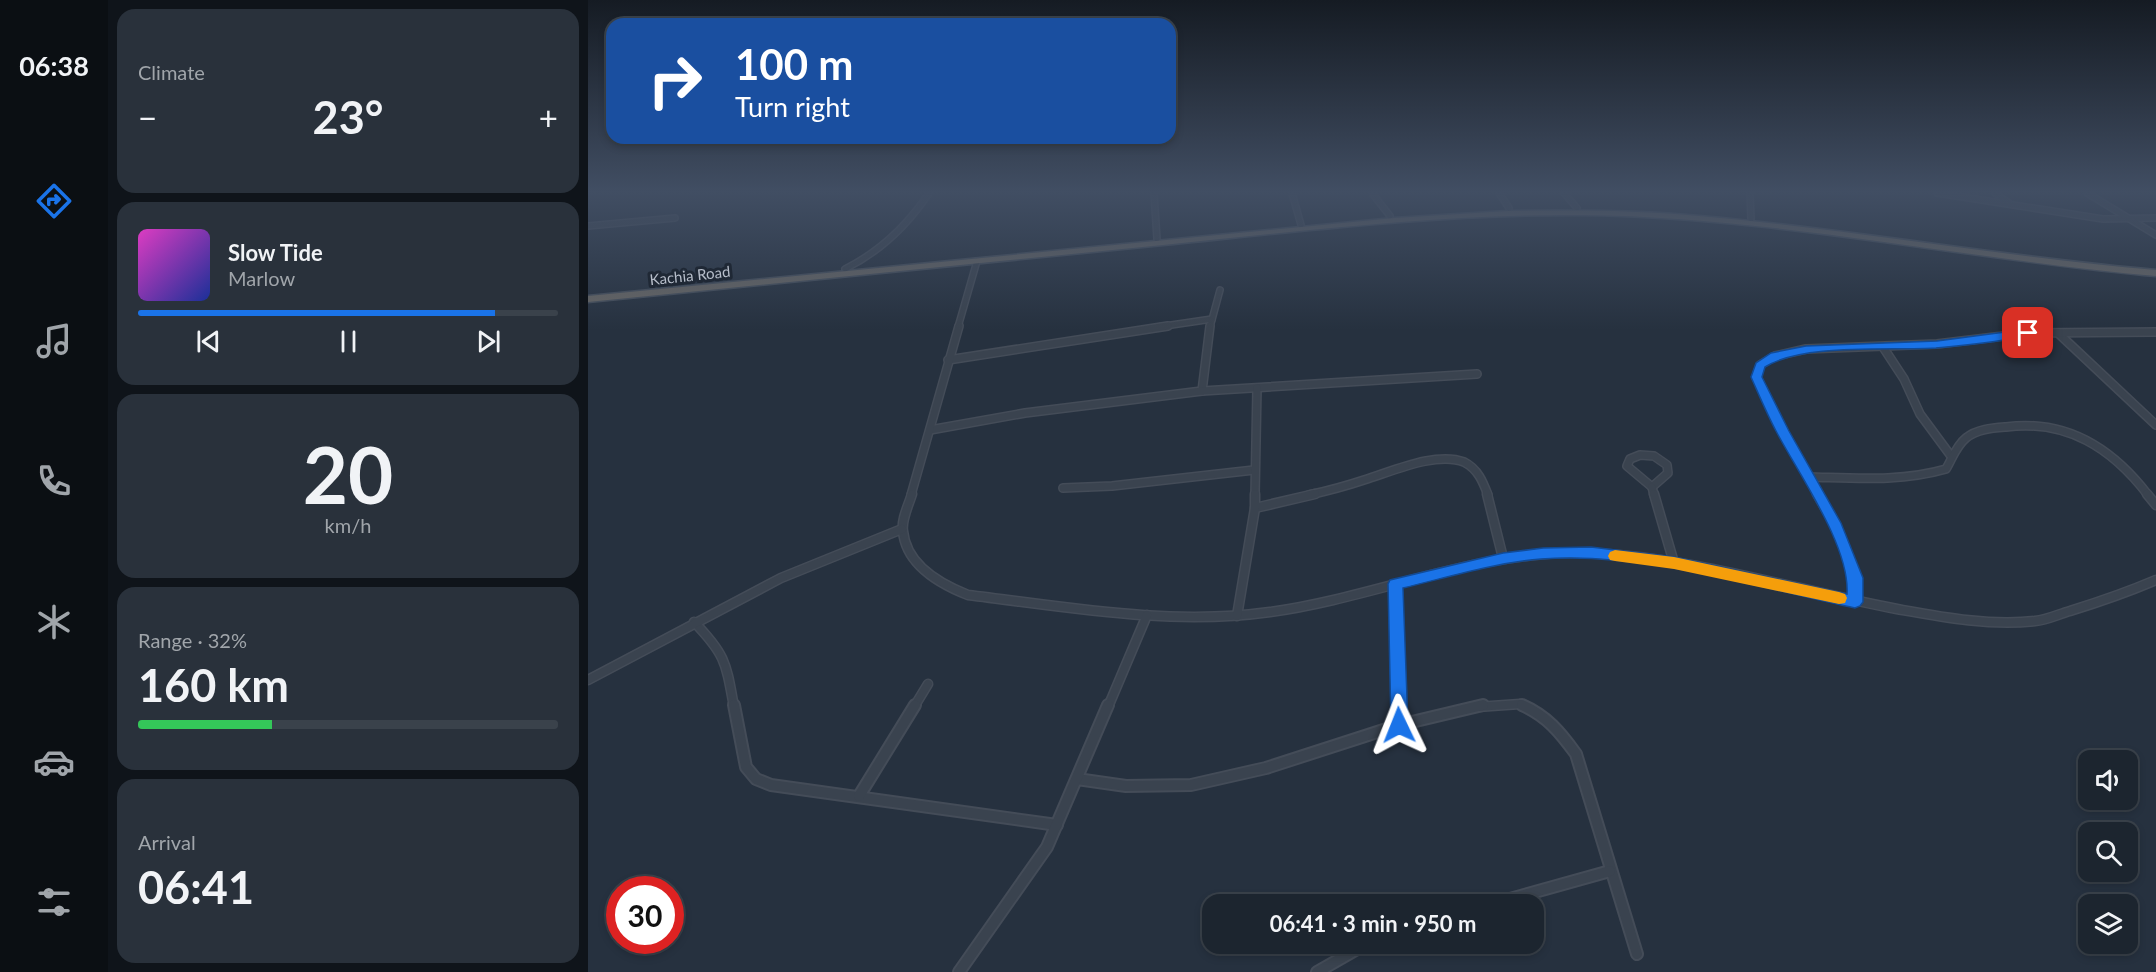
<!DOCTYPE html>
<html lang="en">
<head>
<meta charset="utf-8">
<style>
	:root { --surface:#1c252f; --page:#29313b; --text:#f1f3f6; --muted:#a0a5aa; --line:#3a424b; --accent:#1a73e8 }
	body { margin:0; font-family:Lato,sans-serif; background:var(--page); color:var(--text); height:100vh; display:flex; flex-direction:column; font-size:22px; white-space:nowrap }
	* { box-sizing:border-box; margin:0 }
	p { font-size:20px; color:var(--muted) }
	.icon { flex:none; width:33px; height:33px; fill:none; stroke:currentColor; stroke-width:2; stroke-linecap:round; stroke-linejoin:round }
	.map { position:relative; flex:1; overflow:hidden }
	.sheet { display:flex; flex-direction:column; gap:9px; padding:9px; background:#0f141a; width:480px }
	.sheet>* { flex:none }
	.hud { position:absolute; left:18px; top:18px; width:570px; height:126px; border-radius:18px; box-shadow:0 3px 9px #0003,0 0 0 2px var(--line); background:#1a4fa0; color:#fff; overflow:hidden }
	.controls { position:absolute; left:1490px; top:750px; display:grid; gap:12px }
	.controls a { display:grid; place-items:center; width:60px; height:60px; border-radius:12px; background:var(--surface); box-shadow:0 3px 9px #0003,0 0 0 2px var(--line); font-size:30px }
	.speed { position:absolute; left:18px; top:876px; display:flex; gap:12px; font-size:30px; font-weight:700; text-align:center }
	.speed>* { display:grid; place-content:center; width:78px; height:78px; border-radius:50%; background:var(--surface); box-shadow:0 3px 9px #0003,0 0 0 2px var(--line); line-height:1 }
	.speed .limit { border:9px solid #d22; background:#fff; color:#111 }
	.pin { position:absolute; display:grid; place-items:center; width:51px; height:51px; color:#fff; margin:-26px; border-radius:12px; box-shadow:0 3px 9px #0006 }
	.me { position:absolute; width:66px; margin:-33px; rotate:358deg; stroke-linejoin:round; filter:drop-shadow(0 0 4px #0008) }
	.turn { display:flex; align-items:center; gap:21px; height:126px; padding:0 30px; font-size:27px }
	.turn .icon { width:78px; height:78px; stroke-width:2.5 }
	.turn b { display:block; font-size:42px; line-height:51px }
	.big { font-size:45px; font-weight:700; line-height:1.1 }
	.sheet .card { flex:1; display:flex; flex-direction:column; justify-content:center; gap:9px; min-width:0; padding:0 21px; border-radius:18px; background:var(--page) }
	.sheet .dial { align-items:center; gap:0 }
	.dial b { font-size:78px; line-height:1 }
	.song { display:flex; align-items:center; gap:18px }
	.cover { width:72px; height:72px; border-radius:9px; background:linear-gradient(135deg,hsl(310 70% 55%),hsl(230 70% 35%)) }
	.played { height:6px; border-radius:3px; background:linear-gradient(90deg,var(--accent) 85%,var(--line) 85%) }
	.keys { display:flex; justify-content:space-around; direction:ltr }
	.heat { display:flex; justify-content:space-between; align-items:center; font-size:33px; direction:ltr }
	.charge { height:9px; border-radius:4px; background:linear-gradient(90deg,#34c759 32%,var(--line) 0) }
	.trip { position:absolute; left:614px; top:894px; width:342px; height:60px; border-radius:18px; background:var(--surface); box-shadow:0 3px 9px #0003,0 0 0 2px var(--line); font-weight:700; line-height:60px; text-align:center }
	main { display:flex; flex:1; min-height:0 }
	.tab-bar { display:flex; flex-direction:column; width:108px; justify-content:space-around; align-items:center; background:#0b0f13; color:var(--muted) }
	.tab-bar .icon { width:42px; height:42px }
	.tab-bar .on { color:var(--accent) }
	.tab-bar b { font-size:27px; color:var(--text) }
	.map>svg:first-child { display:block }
</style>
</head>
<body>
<main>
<nav class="tab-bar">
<b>06:38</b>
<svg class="icon on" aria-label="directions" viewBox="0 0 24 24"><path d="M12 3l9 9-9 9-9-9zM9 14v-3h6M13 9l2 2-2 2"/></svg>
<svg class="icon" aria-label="music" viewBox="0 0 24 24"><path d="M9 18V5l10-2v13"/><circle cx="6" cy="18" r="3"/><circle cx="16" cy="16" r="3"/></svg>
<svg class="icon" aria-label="phone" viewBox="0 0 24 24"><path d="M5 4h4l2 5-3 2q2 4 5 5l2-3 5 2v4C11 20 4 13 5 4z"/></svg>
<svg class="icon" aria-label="climate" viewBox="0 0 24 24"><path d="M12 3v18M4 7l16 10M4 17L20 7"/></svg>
<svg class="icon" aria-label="car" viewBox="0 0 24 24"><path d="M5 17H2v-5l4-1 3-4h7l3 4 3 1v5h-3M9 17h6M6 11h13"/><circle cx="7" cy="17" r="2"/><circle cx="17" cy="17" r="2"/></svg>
<svg class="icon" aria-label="filters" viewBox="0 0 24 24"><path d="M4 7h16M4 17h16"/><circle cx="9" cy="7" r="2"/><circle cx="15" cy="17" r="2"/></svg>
</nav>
<section class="sheet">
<div class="card"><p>Climate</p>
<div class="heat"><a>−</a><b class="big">23°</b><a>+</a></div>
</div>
<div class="card">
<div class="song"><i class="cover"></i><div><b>Slow Tide</b><p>Marlow</p></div></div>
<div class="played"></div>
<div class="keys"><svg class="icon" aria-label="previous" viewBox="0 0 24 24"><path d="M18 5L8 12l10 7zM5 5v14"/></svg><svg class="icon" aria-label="pause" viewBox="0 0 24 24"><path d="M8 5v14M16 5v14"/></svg><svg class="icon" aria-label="next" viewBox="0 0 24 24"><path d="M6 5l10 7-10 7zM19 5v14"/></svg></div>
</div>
<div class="card dial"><b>20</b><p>km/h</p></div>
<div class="card"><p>Range · 32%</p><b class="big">160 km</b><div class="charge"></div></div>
<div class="card"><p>Arrival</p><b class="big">06:41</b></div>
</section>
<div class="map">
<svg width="1568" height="972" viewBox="0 0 1568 972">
	<rect width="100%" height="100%" fill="#26313f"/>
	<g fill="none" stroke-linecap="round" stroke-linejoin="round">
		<!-- minor-far3 casing -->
		<g stroke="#444c58" stroke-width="8">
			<g id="minor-far3">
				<path d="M566,193L569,239"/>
				<path d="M704,193L713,225"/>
				<path d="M784,193L802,216"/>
				<path d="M911,193L921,208"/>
				<path d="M976,193L989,208"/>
				<path d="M1162,193L1163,219"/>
				<path d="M1349,193L1515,219L1568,218"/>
				<path d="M1407,193L1421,203"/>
				<path d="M1499,193L1568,235"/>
				<path d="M0,226L87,218"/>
				<path d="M257,269C293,251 319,226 341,193"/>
				<path d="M370,327L389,261"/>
				<path d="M570,327L624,319"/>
				<path d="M622,327L632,290"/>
			</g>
		</g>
		<!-- minor-far2 casing -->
		<g stroke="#444c58" stroke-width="10">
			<g id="minor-far2">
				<path d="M1470,333L1568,425"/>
				<path d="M1295,347L1316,379L1332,414L1363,456"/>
				<path d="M360,360L580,326"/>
				<path d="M614,391L622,326"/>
				<path d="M342,430L437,413L614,391L889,374"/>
				<path d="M1052,455L1066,456L1079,465L1080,473L1064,487L1039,466L1042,459Z"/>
				<path d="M1220,477C1266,478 1313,482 1358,469C1364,459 1368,446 1378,438C1389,429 1405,428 1418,427C1479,419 1524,448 1560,495"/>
				<path d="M1064,487L1066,495"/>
				<path d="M475,488L524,486L666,470"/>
				<path d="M323,495L371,326"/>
				<path d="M667,495L669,388"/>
				<path d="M721,495C739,491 758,486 776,480C803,472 848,451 876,462C890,469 895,482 900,495"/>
				<path d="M1230,495L1194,431L1168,377L1172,365L1187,356L1218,349L1349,344L1440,333L1568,332"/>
			</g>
		</g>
		<!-- minor-far1 casing -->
		<g stroke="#444c58" stroke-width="11">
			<g id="minor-far1">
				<path d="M324,494C321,504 313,520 315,531C318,565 352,584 380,595C480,607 582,626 682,612C791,597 893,548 1004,553C1107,558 1208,590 1309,609C1354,617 1401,626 1447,621C1459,620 1471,614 1482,611C1511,602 1540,592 1568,580"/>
				<path d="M899,494L915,558"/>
				<path d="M1066,494L1086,563"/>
				<path d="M1229,494L1246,523L1268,578L1267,602"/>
				<path d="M1559,494L1568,505"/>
				<path d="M667,508L727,494"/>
				<path d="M807,584L810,707"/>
				<path d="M649,616L667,508V494"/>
				<path d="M106,622C138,655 138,663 146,707"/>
				<path d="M0,680L193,578L314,529"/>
				<path d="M326,707L340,684"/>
				<path d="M520,707L559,615"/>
				<path d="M889,707L932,704L938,707"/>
			</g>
		</g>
		<!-- minor casing -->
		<g stroke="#444c58" stroke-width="14">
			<g id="minor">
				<path d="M146,705L158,767L168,779L183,785L469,825"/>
				<path d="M810,705L811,725"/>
				<path d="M934,705C959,716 972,732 988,754L1049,954"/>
				<path d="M489,779L538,786L603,785L678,768L811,725L895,705"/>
				<path d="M271,796L327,705"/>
				<path d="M904,904L1022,871"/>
				<path d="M371,972L459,847L520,705"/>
				<path d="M729,972L778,944"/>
			</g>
		</g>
		<!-- trunk casing -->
		<g stroke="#454e5a" stroke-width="3">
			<path id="trunk" d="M920,211C983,210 1047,210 1111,216C1264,229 1415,257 1568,270V276C1376,259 1187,217 994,215C853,214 714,231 575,245C383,264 192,283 0,302V296L806,218Z"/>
		</g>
		<!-- minor-far3 -->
		<use href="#minor-far3" stroke="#3a434f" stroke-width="5"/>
		<!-- minor-far2 -->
		<use href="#minor-far2" stroke="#3a434f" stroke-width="7"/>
		<!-- minor-far1 -->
		<use href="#minor-far1" stroke="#3a434f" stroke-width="8"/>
		<!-- minor -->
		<use href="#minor" stroke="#3a434f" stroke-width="10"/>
		<!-- trunk -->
		<use href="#trunk" fill="#676664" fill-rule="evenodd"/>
	</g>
	<!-- sky -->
	<linearGradient id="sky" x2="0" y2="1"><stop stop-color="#151b23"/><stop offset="0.58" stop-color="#414e63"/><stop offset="1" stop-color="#414e63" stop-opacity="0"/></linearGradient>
	<rect width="1568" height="330" fill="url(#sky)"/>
	<!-- route -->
	<path fill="#1a73e8" stroke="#114b97" stroke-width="1.5" d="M1440,329L1443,330V335C1413,342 1379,345 1348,348C1302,351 1215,343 1177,367L1174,377L1201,431L1253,523L1275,578V602L1272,606L1267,608C1169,587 1053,551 953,559C906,563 861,577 815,588L820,725L818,730L811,733L805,730L803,725L800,584L802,580L915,553L955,548L1003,547L1086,557L1259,594C1262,546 1211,475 1188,431C1179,414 1171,395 1163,377L1168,363L1183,353L1218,346L1349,341Z"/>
	<!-- slow -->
	<path fill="#f59e0b" d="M1027,550L1086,557L1251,592L1257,594L1259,598L1257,603L1251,604L1086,569L1027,561L1022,560L1020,556L1022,552Z"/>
	<g text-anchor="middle" stroke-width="6" stroke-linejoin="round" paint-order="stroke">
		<!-- far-street labels -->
		<g font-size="15" fill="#b7beca" stroke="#1f2835">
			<text transform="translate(102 276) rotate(-6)" y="5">Kachia Road</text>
		</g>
	</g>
</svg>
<div class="controls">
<a><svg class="icon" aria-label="sound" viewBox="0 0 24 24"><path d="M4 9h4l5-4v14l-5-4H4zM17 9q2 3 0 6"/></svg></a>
<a><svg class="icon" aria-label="search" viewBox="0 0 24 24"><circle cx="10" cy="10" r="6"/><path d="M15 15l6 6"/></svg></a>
<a><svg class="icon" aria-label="layers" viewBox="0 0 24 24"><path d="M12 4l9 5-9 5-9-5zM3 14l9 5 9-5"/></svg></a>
</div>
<div class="speed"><div class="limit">30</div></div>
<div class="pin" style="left:1440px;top:333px;background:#d93025"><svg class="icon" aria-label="arrive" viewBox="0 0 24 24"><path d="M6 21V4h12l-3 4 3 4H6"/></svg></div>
<svg class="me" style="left:811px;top:725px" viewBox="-20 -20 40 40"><path d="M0-17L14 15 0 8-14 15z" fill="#1a73e8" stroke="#fff" stroke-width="4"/></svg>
<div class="trip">06:41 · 3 min · 950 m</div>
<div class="hud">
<div class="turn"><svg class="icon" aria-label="right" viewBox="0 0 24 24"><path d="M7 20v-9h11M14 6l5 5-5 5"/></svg><div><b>100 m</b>Turn right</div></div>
</div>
</div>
</main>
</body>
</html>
